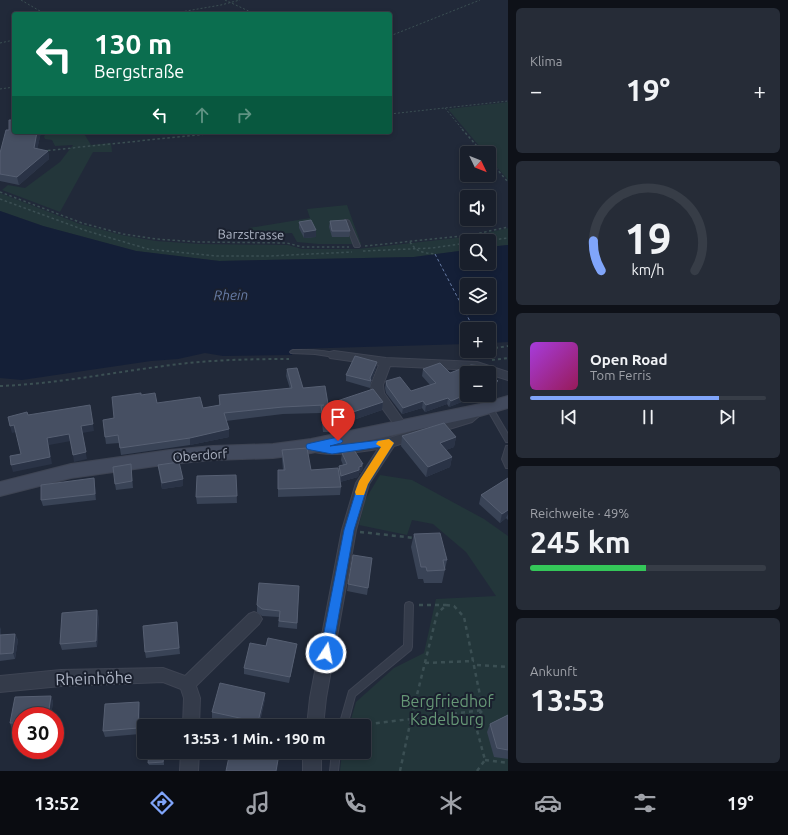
<!DOCTYPE html>
<html lang="de">
<head>
<meta charset="utf-8">
<style>
	:root { --surface:#191f2b; --page:#262c37; --text:#f1f3f6; --muted:#9fa2a9; --line:#373d47; --accent:#80a5fa }
	body { margin:0; font-family:Ubuntu,sans-serif; background:var(--page); color:var(--text); height:100vh; display:flex; flex-direction:column; font-size:15px; white-space:nowrap }
	* { box-sizing:border-box; margin:0 }
	p { font-size:13px; color:var(--muted) }
	.icon { flex:none; width:22px; height:22px; fill:none; stroke:currentColor; stroke-width:2; stroke-linecap:round; stroke-linejoin:round }
	.map { position:relative; flex:1; overflow:hidden }
	.details { display:flex; flex-direction:column; gap:8px; padding:8px; background:#0e1118; width:280px }
	.details>* { flex:none }
	.guide { position:absolute; left:12px; top:12px; width:380px; height:122px; border-radius:4px; box-shadow:0 2px 6px #0003,0 0 0 1px var(--line); background:#0b6e4f; color:#fff; overflow:hidden }
	.needle { width:26px; rotate:133deg }
	.buttons { position:absolute; left:460px; top:146px; display:grid; gap:8px }
	.buttons a { display:grid; place-items:center; width:36px; height:36px; border-radius:4px; background:var(--surface); box-shadow:0 2px 6px #0003,0 0 0 1px var(--line); font-size:20px }
	.speed { position:absolute; left:12px; top:707px; display:flex; gap:8px; font-size:20px; font-weight:700; text-align:center }
	.speed>* { display:grid; place-content:center; width:52px; height:52px; border-radius:50%; background:var(--surface); box-shadow:0 2px 6px #0003,0 0 0 1px var(--line); line-height:1 }
	.speed .limit { border:6px solid #d22; background:#fff; color:#111 }
	.pin { position:absolute; display:grid; place-items:center; width:34px; height:34px; color:#fff; margin:-41px -17px; border-radius:50% 50% 50% 0; rotate:-45deg; box-shadow:0 0 4px #0007 }
	.pin .icon { rotate:45deg }
	.me { position:absolute; width:44px; margin:-22px; rotate:11deg; stroke-linejoin:round; filter:drop-shadow(0 0 3px #0008) }
	.turn { display:flex; align-items:center; gap:14px; height:84px; padding:0 16px; font-size:18px }
	.turn .icon { width:52px; height:52px; stroke-width:2.5 }
	.turn b { display:block; font-size:28px; line-height:34px }
	.lanes { display:flex; align-items:center; height:38px; padding:0 16px; background:#0003; justify-content:center; gap:20px; direction:ltr }
	.lanes .off { opacity:.35 }
	.big { font-size:30px; font-weight:700; line-height:1.1 }
	.details .tile { flex:1; display:flex; flex-direction:column; justify-content:center; gap:6px; min-width:0; padding:0 14px; border-radius:6px; background:var(--page) }
	.details .dial { align-items:center; gap:0 }
	.dial svg { height:104px; overflow:visible; fill:none; stroke:var(--line); stroke-width:7; stroke-linecap:round; text-anchor:middle }
	.dial text { fill:var(--text); stroke:none }
	.song { display:flex; align-items:center; gap:12px }
	.cover { width:48px; height:48px; border-radius:6px; background:linear-gradient(135deg,hsl(280 70% 55%),hsl(330 70% 35%)) }
	.played { height:4px; border-radius:2px; background:linear-gradient(90deg,var(--accent) 80%,var(--line) 80%) }
	.keys { display:flex; justify-content:space-around; direction:ltr }
	.heat { display:flex; justify-content:space-between; align-items:center; font-size:22px; direction:ltr }
	.charge { height:6px; border-radius:3px; background:linear-gradient(90deg,#34c759 49%,var(--line) 0) }
	.trip { position:absolute; left:137px; top:719px; width:234px; height:40px; border-radius:4px; background:var(--surface); box-shadow:0 2px 6px #0003,0 0 0 1px var(--line); font-weight:700; line-height:40px; text-align:center }
	.tab-bar { display:flex; height:64px; justify-content:space-around; align-items:center; background:#0a0c11; color:var(--muted) }
	.tab-bar .icon { width:28px; height:28px }
	.tab-bar .active { color:var(--accent) }
	.tab-bar b { font-size:18px; color:var(--text) }
	main { display:flex; flex:1; min-height:0 }
	.map>svg:first-child { display:block }
</style>
</head>
<body>
<main>
<div class="map">
<svg width="508" height="771" viewBox="0 0 508 771">
	<rect width="100%" height="100%" fill="#212939"/>
	<!-- green -->
	<g fill="#23363a">
		<path d="M508,102V180L489,158V153H485L448,109Z"/>
		<path d="M46,132H83L91,145L111,143L112,152H93L60,212L2,190L8,185L25,188L60,162L73,145L55,146L52,140L45,139L44,137Z"/>
		<path d="M0,193L80,224L122,235L156,241L200,244L288,245L302,249H358L474,236L508,228V245L489,247V241H467V250L414,257L219,261L136,251L43,226L0,211Z"/>
		<path d="M347,205L361,244H318L297,242L292,233L253,235L249,228L310,218L307,209Z"/>
		<path d="M380,475L412,480L484,519L508,536V771H340L342,752H364V726H349L356,702L394,668L424,653L436,599L496,596L466,552L433,524L412,520L407,535L359,525L365,500Z"/>
	</g>
	<!-- water -->
	<path fill="#141f37" fill-rule="evenodd" d="M0,211L43,226L136,251L219,261L414,257L467,250V263H489V247L508,245V342L489,343V329H467V344L294,349L292,355L223,356L205,353L178,359L151,361L22,380L0,378ZM467,285H489V307H467Z"/>
	<g fill="none" stroke-linecap="round" stroke-linejoin="round">
		<!-- ferry -->
		<path stroke="#677ca6" stroke-width="1" stroke-dasharray="3 2.5" stroke-linecap="butt" d="M435,254L474,329"/>
		<!-- service casing -->
		<g stroke="#3e4453" stroke-width="2">
			<g id="service">
				<path d="M345,220H347L349,221L360,246L359,247H355L354,246L345,221Z"/>
				<path d="M293,350C304,350 328,349 337,355L334,357L315,354L291,353L290,352L291,351Z"/>
				<path d="M487,405H491L508,434V442H506L486,407Z"/>
				<path d="M506,446H508V468H506L502,459Z"/>
				<path d="M409,602L412,603L413,605L412,647L411,650L355,696L347,726H339L349,691L404,645L405,605L406,603Z"/>
				<path d="M332,752H340L338,771H330Z"/>
			</g>
		</g>
		<!-- minor casing -->
		<g stroke="#3e4453" stroke-width="2">
			<g id="minor">
				<path d="M334,351L386,358L477,362L508,372V380L476,370L390,366L383,385L384,393L408,427L406,430L402,432L398,430L372,394L371,385L379,365L330,358L328,355L330,352Z"/>
				<path d="M480,406L484,407L486,410L472,422L394,446L369,484L356,530L326,698L323,726H307L310,698L342,530L356,483L378,449C355,452 331,458 307,450L306,447L307,444L312,442L332,445L389,438L464,416L476,407Z"/>
				<path d="M254,612L259,614L262,619L259,624L196,686L200,698L199,726H183L184,698L181,689L163,682L61,686L0,692V676L61,670L163,668L185,676L249,614Z"/>
				<path d="M181,752H199L198,771H180Z"/>
				<rect x="303" y="752" width="18" height="19"/>
			</g>
		</g>
		<!-- secondary casing -->
		<g stroke="#3e4453" stroke-width="2">
			<path id="secondary" d="M508,396V408L480,416L311,453L273,458L213,460L170,464L71,478L0,496V482L71,464L170,450L213,446L273,444L311,439L480,404Z"/>
		</g>
		<!-- path-far3 -->
		<g stroke="#3b4f53" stroke-width="1" stroke-dasharray="2 2" stroke-linecap="butt">
			<path d="M21,0L45,14"/>
			<path d="M225,0L255,14"/>
			<path d="M169,14L221,5L240,0"/>
			<path d="M390,36L480,0"/>
			<path d="M0,43L14,40"/>
			<path d="M0,89L14,87"/>
			<path d="M445,108L463,130"/>
			<path d="M390,114L508,101"/>
		</g>
		<!-- path-far2 -->
		<g stroke="#3b4f53" stroke-width="1.5" stroke-dasharray="2.5 2.5" stroke-linecap="butt">
			<path d="M462,129L483,153"/>
			<path d="M43,151L225,132"/>
			<path d="M489,160L508,182"/>
			<path d="M0,192L82,223L123,234L156,239L199,242L287,243L302,247H349"/>
			<path d="M0,199L87,231L148,249L217,256H270L352,252"/>
			<path d="M484,241L508,238"/>
			<path d="M410,242C416,252 424,253 435,254"/>
			<path d="M365,246L471,235L508,227"/>
			<path d="M363,251L432,248L467,243"/>
		</g>
		<!-- path-far1 -->
		<g stroke="#3b4f53" stroke-width="2" stroke-dasharray="3 3" stroke-linecap="butt">
			<path d="M489,349L508,346"/>
			<path d="M474,351V356"/>
			<path d="M473,357L482,351"/>
			<path d="M492,360L508,358"/>
			<path d="M0,386C55,384 109,373 164,366C205,360 247,359 289,359"/>
		</g>
		<!-- path -->
		<g stroke="#3b4f53" stroke-width="2.5" stroke-dasharray="4 4" stroke-linecap="butt">
			<path d="M360,532L415,538"/>
			<path d="M419,605H446"/>
			<path d="M446,605L454,606L464,617L483,710L411,719L437,614Z"/>
			<path d="M425,663L474,661"/>
			<path d="M477,665L508,667"/>
			<path d="M352,726L411,719"/>
			<path d="M485,760L508,763"/>
			<path d="M400,771L411,719"/>
			<path d="M477,771L485,760L474,719L482,711"/>
		</g>
		<!-- service -->
		<use href="#service" fill="#343b4a" fill-rule="evenodd"/>
		<!-- minor -->
		<use href="#minor" fill="#343b4a" fill-rule="evenodd"/>
		<!-- secondary -->
		<use href="#secondary" fill="#424a5d" fill-rule="evenodd"/>
	</g>
	<!-- wall -->
	<g fill="#394356">
		<path d="M14,132H41L37,149L48,151L49,159L19,185L0,181V153Z"/>
		<path d="M330,221L350,231L349,237H332L329,227Z"/>
		<path d="M299,222L316,230V237L304,238L299,228Z"/>
		<path d="M377,362L376,368L371,382L370,388L346,381V375Z"/>
		<path d="M287,369L303,388L328,404L383,402L382,410L336,426L335,432H323L321,413L283,414L226,421L229,429V437L190,445L121,455L119,443L106,444L105,437L114,418L141,395L157,403L203,408L219,405V395L290,389L286,376Z"/>
		<path d="M423,369L450,373L496,388L467,395H479L449,407L447,404L425,412L422,408L402,414L386,393L385,388L386,381L411,391L430,385L422,376Z"/>
		<path d="M402,436L456,437L454,447L446,450L452,457L450,467L426,477L401,446Z"/>
		<path d="M282,450L311,470L338,472L339,466L343,465L341,460L342,453L363,464L362,471H361V473H359L358,477L340,482L341,487L340,495L278,497V470H283L282,458Z"/>
		<path d="M131,464L133,488L116,490L115,484Z"/>
		<path d="M158,465L183,486L162,489L159,472Z"/>
		<path d="M236,475L237,503L197,504L196,497Z"/>
		<path d="M94,478L95,485L96,500L43,506L41,500Z"/>
		<path d="M508,478V520L506,518L500,523L479,504L481,495Z"/>
		<path d="M414,534L447,560L442,583H424L423,579H418L411,547Z"/>
		<path d="M372,558L367,595L347,591L348,584Z"/>
		<path d="M299,586L297,629L278,627L279,617L262,616L257,612V605Z"/>
		<path d="M99,617L97,647L62,650L60,644Z"/>
		<path d="M177,622L180,654L146,658L145,652Z"/>
		<path d="M0,627L1,631V635L15,634L18,640L15,659L0,661Z"/>
		<path d="M266,646L296,650L289,683L244,674V668Z"/>
		<path d="M51,696L53,702L51,716H21V729H12L10,723Z"/>
		<path d="M265,699L259,726H248L212,718V712Z"/>
		<path d="M139,702L140,708V734L105,737L103,731Z"/>
		<path d="M508,715V759L494,757L487,732L490,724Z"/>
		<path d="M164,752V765H149L148,763Z"/>
	</g>
	<!-- shaded-wall -->
	<g fill="#2a3346">
		<path d="M37,132H41L36,156L34,148Z"/>
		<path d="M48,151L49,159L19,185L17,177Z"/>
		<path d="M316,230V237L304,238V232Z"/>
		<path d="M377,362L376,368L371,382L370,378Z"/>
		<path d="M498,381L496,388L489,391V385Z"/>
		<path d="M467,394V395H479L449,407L451,401Z"/>
		<path d="M448,398L447,404L425,412L426,405Z"/>
		<path d="M423,401L422,408L402,414L403,408Z"/>
		<path d="M383,402L382,410L336,426L335,418Z"/>
		<path d="M90,405L94,431L82,433L87,459L74,462L73,455L81,426Z"/>
		<path d="M14,425L16,432L12,433L10,426Z"/>
		<path d="M229,429V437L190,445V438Z"/>
		<path d="M69,434L71,441L49,445L52,464L13,472L11,465L47,438Z"/>
		<path d="M456,437L454,447L438,453L440,443Z"/>
		<path d="M452,457L450,467L426,477L428,467Z"/>
		<path d="M361,464H363L362,471H361V473H359L358,477L340,482L341,476L359,467Z"/>
		<path d="M94,478L95,485L96,500L95,494Z"/>
		<path d="M183,479V486L162,489V483Z"/>
		<path d="M508,510V514L506,518L500,523L502,514Z"/>
		<path d="M97,610L99,617L97,647L96,641Z"/>
		<path d="M0,627L1,631L0,641Z"/>
		<path d="M15,634L18,640L15,659L13,653Z"/>
		<path d="M265,693V699L258,726V722Z"/>
		<path d="M51,696L53,702L51,716H48Z"/>
		<path d="M139,702L140,708V734L138,728Z"/>
		<path d="M279,754L277,771H276Z"/>
	</g>
	<!-- building -->
	<g fill="#464f62" stroke="#565f72">
		<path d="M9,120H14V132H37L34,148L48,151L17,177L0,174V153L6,130H9Z"/>
		<path d="M311,220L316,230L304,232L299,222Z"/>
		<path d="M346,220L350,231H332L330,221Z"/>
		<path d="M355,356L377,362L370,378L371,381L346,375Z"/>
		<path d="M440,363L450,373L471,365L482,366L498,381L489,385V373H467V394L451,401L448,398L426,405L423,401L403,408L387,386L386,381L400,377L411,391L436,383L423,369Z"/>
		<path d="M297,368L303,388L325,386L328,404L373,389L383,402L335,418L336,424H324L321,406L324,405L283,407L224,413L229,429L190,438L120,448L118,435L105,437L103,420L114,418L112,397L141,393V395L155,393L157,403L200,397L203,408L220,405L219,395L292,388L287,369Z"/>
		<path d="M90,405L93,424L81,426L86,452L73,455L69,434L47,438L50,457L11,465L10,456L21,454L14,425L10,426L8,417L27,412L28,415Z"/>
		<path d="M444,423L456,437L440,443L452,457L428,467L402,436Z"/>
		<path d="M307,448L311,470L338,468L341,487L278,489V470H285L282,450Z"/>
		<path d="M354,450L363,464H361L362,466L359,467V470L341,476L339,466L347,464L342,453Z"/>
		<path d="M179,462L183,479L162,483L158,465Z"/>
		<path d="M131,464L132,481L115,484L113,467Z"/>
		<path d="M236,475L237,496L196,497L197,476Z"/>
		<path d="M94,478L95,494L41,500V485Z"/>
		<path d="M508,478V510L502,514L481,495Z"/>
		<path d="M440,533L447,560H443L445,570L427,571L426,567H421L414,534Z"/>
		<path d="M353,555L372,558L368,588L348,584Z"/>
		<path d="M259,583L299,586L297,623L279,621L280,611L262,609L257,605Z"/>
		<path d="M97,610L96,641L60,644L62,613Z"/>
		<path d="M177,622L179,648L145,652L143,626Z"/>
		<path d="M15,634L13,653L0,654V635Z"/>
		<path d="M268,638L297,644L290,677L244,668L250,643L266,646Z"/>
		<path d="M220,683L265,693L258,722L212,712Z"/>
		<path d="M51,696L48,716H21V723H10L15,697Z"/>
		<path d="M139,702L138,728L103,731L105,704Z"/>
		<path d="M508,715V750L497,748L490,724Z"/>
		<path d="M149,752H164L163,762L148,763Z"/>
		<path d="M230,752H266L279,754L276,771H226Z"/>
	</g>
	<!-- route -->
	<path fill="#1a73e8" stroke="#114b97" d="M338,437L343,441L341,443L330,446L389,439L394,443L368,484L354,530L332,653L331,657L326,658L322,657L320,653L344,530L358,484L381,447L332,454L311,450L307,449L306,446L307,444L311,443Z"/>
	<!-- slow -->
	<path fill="#f59e0b" d="M389,439L394,443L368,484L364,495H356L355,492L359,481L381,447L376,444L378,441Z"/>
	<g text-anchor="middle" stroke-width="4" stroke-linejoin="round" paint-order="stroke">
		<!-- street labels -->
		<g font-size="13" fill="#afb6c6" stroke="#1a202e">
			<text transform="translate(251 234) rotate(1)" y="5">Barzstrasse</text>
			<text transform="translate(200 455) rotate(-4)" y="5">Oberdorf</text>
		</g>
		<!-- water labels -->
		<g font-size="14" font-style="italic" fill="#677ca6" stroke="#1a202e">
			<text transform="translate(231 295) rotate(-1)" y="5">Rhein</text>
		</g>
		<!-- near-street labels -->
		<g font-size="16" fill="#afb6c6" stroke="#1a202e">
			<text transform="translate(94 678) rotate(-2)" y="6">Rheinhöhe</text>
		</g>
		<!-- near-park labels -->
		<g font-size="16" fill="#669776" stroke="#1a202e">
			<text x="447" y="707">Bergfriedhof<tspan x="447" dy="18">Kadelburg</tspan></text>
		</g>
	</g>
</svg>
<div class="buttons">
<a><svg class="needle" viewBox="-14 -14 28 28"><path d="M0-13l5 13h-10z" fill="#e53935"/><path d="M0 13l5-13h-10z" fill="#9fa2a9"/></svg></a>
<a><svg class="icon" aria-label="sound" viewBox="0 0 24 24"><path d="M4 9h4l5-4v14l-5-4H4zM17 9q2 3 0 6"/></svg></a>
<a><svg class="icon" aria-label="search" viewBox="0 0 24 24"><circle cx="10" cy="10" r="6"/><path d="M15 15l6 6"/></svg></a>
<a><svg class="icon" aria-label="layers" viewBox="0 0 24 24"><path d="M12 4l9 5-9 5-9-5zM3 14l9 5 9-5"/></svg></a>
<a>+</a>
<a>−</a>
</div>
<div class="speed"><div class="limit">30</div></div>
<div class="pin" style="left:338px;top:441px;background:#d93025"><svg class="icon" aria-label="arrive" viewBox="0 0 24 24"><path d="M6 21V4h12l-3 4 3 4H6"/></svg></div>
<svg class="me" style="left:326px;top:653px" viewBox="-20 -20 40 40"><circle r="17" fill="#1a73e8" stroke="#fff" stroke-width="3"/><path d="M0-11L8 9 0 5-8 9z" fill="#fff"/></svg>
<div class="trip">13:53 · 1 Min. · 190 m</div>
<div class="guide">
<div class="turn"><svg class="icon" aria-label="left" viewBox="0 0 24 24"><path d="M17 20v-9H6M10 6l-5 5 5 5"/></svg><div><b>130 m</b>Bergstraße</div></div>
<div class="lanes"><svg class="icon" aria-label="left" viewBox="0 0 24 24"><path d="M17 20v-9H6M10 6l-5 5 5 5"/></svg><svg class="icon off" aria-label="ahead" viewBox="0 0 24 24"><path d="M12 20V5M6 11l6-6 6 6"/></svg><svg class="icon off" aria-label="right" viewBox="0 0 24 24"><path d="M7 20v-9h11M14 6l5 5-5 5"/></svg></div>
</div>
</div>
<section class="details">
<div class="tile"><p>Klima</p>
<div class="heat"><a>−</a><b class="big">19°</b><a>+</a></div>
</div>
<div class="tile dial"><svg viewBox="0 0 100 80">
<path d="M14 69A42 42 0 1 1 86 69"/>
<path d="M14 69A42 42 0 0 1 8 46" stroke="#80a5fa"/>
<text x="50" y="56" font-size="32" font-weight="700">19</text>
<text x="50" y="72" font-size="11">km/h</text>
</svg></div>
<div class="tile">
<div class="song"><i class="cover"></i><div><b>Open Road</b><p>Tom Ferris</p></div></div>
<div class="played"></div>
<div class="keys"><svg class="icon" aria-label="previous" viewBox="0 0 24 24"><path d="M18 5L8 12l10 7zM5 5v14"/></svg><svg class="icon" aria-label="pause" viewBox="0 0 24 24"><path d="M8 5v14M16 5v14"/></svg><svg class="icon" aria-label="next" viewBox="0 0 24 24"><path d="M6 5l10 7-10 7zM19 5v14"/></svg></div>
</div>
<div class="tile"><p>Reichweite · 49%</p><b class="big">245 km</b><div class="charge"></div></div>
<div class="tile"><p>Ankunft</p><b class="big">13:53</b></div>
</section>
</main>
<nav class="tab-bar">
<b>13:52</b>
<svg class="icon active" aria-label="directions" viewBox="0 0 24 24"><path d="M12 3l9 9-9 9-9-9zM9 14v-3h6M13 9l2 2-2 2"/></svg>
<svg class="icon" aria-label="music" viewBox="0 0 24 24"><path d="M9 18V5l10-2v13"/><circle cx="6" cy="18" r="3"/><circle cx="16" cy="16" r="3"/></svg>
<svg class="icon" aria-label="phone" viewBox="0 0 24 24"><path d="M5 4h4l2 5-3 2q2 4 5 5l2-3 5 2v4C11 20 4 13 5 4z"/></svg>
<svg class="icon" aria-label="climate" viewBox="0 0 24 24"><path d="M12 3v18M4 7l16 10M4 17L20 7"/></svg>
<svg class="icon" aria-label="car" viewBox="0 0 24 24"><path d="M5 17H2v-5l4-1 3-4h7l3 4 3 1v5h-3M9 17h6M6 11h13"/><circle cx="7" cy="17" r="2"/><circle cx="17" cy="17" r="2"/></svg>
<svg class="icon" aria-label="filters" viewBox="0 0 24 24"><path d="M4 7h16M4 17h16"/><circle cx="9" cy="7" r="2"/><circle cx="15" cy="17" r="2"/></svg>
<b>19°</b>
</nav>
</body>
</html>
